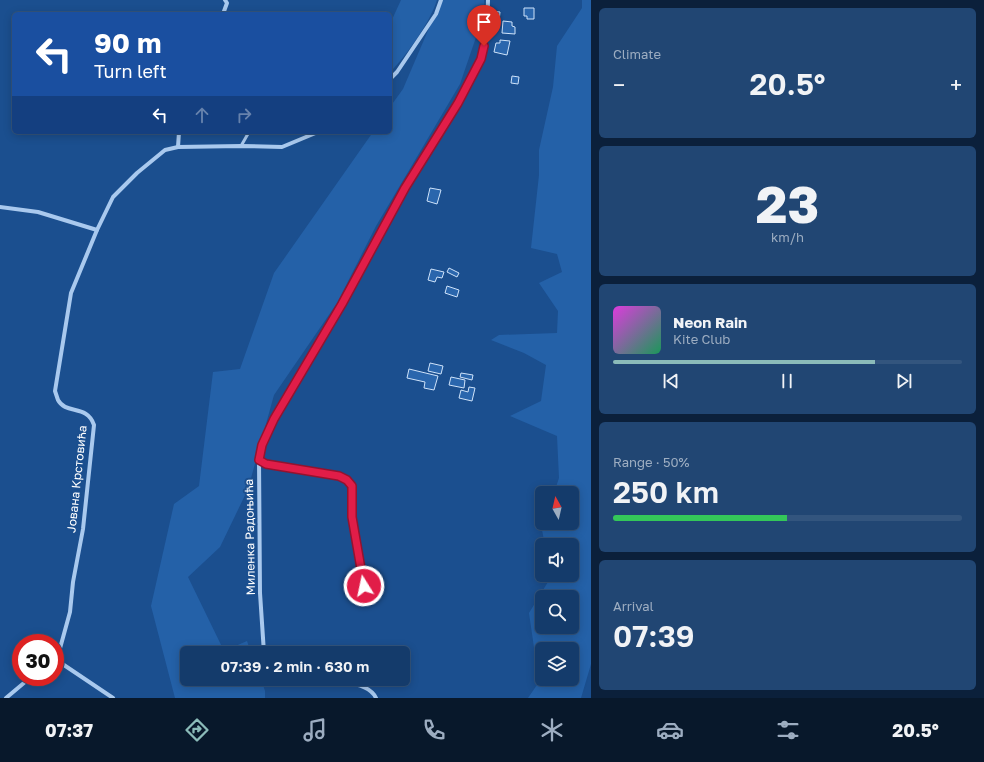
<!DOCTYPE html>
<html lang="en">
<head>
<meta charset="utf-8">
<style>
	:root { --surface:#143b6b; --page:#214673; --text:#f1f3f6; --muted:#9dadc1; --line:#33557e; --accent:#8bbbb9 }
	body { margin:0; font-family:"Golos Text",sans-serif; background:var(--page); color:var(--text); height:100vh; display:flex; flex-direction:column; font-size:15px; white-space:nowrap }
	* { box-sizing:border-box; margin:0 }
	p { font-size:13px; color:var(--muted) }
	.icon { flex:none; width:22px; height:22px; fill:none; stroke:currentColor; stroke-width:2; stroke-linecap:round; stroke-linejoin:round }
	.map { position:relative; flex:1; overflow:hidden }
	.panel { display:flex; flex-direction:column; gap:8px; padding:8px; background:#0b203b; width:393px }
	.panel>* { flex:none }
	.top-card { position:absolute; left:12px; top:12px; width:380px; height:122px; border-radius:6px; box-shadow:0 2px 10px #0003,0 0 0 1px var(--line); background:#1a4fa0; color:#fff; overflow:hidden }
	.needle { width:26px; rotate:352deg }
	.fabs { position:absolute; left:535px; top:486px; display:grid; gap:8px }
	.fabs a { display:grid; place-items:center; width:44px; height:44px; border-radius:6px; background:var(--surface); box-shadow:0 2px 10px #0003,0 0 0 1px var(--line); font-size:20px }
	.speed { position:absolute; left:12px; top:634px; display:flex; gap:8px; font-size:20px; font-weight:700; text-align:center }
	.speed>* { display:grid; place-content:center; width:52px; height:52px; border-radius:50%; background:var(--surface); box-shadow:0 2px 10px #0003,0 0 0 1px var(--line); line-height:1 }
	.speed .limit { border:6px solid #d22; background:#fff; color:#111 }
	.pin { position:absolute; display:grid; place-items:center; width:34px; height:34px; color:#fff; margin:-41px -17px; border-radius:50% 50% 50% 0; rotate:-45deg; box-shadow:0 0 4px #0007 }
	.pin .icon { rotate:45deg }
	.me { position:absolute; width:44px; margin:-22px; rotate:350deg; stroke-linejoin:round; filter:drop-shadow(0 0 3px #0008) }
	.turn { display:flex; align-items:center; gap:14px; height:84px; padding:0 16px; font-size:18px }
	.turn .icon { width:52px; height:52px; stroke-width:2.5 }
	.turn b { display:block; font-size:28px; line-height:34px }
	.lanes { display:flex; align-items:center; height:38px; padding:0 16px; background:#0003; justify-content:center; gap:20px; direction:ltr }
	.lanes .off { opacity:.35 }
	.big { font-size:30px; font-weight:600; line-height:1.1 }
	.panel .widget { flex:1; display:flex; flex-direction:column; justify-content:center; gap:6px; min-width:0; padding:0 14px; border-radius:6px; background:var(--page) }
	.panel .dial { align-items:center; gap:0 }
	.dial b { font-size:52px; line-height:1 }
	.song { display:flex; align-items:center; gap:12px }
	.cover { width:48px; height:48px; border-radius:6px; background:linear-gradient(135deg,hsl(300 70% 55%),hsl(150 70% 35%)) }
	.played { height:4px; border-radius:2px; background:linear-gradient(90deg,var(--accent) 75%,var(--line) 75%) }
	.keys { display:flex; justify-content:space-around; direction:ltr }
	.heat { display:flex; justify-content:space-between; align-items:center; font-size:22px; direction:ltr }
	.charge { height:6px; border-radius:3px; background:linear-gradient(90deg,#34c759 50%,var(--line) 0) }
	.trip { position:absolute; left:180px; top:646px; width:230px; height:40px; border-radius:6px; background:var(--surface); box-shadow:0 2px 10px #0003,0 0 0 1px var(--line); font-weight:600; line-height:40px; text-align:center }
	.dock { display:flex; height:64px; justify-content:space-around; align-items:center; background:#08182b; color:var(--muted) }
	.dock .icon { width:28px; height:28px }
	.dock .current { color:var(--accent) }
	.dock b { font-size:18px; color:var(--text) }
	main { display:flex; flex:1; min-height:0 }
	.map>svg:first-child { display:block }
</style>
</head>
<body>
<main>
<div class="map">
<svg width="591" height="698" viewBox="0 0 591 698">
	<rect width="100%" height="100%" fill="#1b4f8f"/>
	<!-- green -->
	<g fill="#2461a8" fill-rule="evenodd">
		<path d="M401,0H437C430,22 407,55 390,72V24Z"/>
		<path d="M441,0H484L485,11L460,84L376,226L337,303L274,395L248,489L220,547L188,577L224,651L247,641L251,653H187V679H261L265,691V698H175L151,606L174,504L199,486L213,372L240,369L274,273L373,132H390V107L403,89Z"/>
		<path d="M582,0H591V664L581,698H528L539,682L529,613L551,577V575H572V545H545L542,530L545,523H572V493H554L559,478L557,436L510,416L541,401L546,365L524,353L491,340L499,335L557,333L558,311L539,283L562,272L557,254L531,248L539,175V150L553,87L557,46L582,8ZM542,597H572V627H542ZM542,649H572V679H542Z"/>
	</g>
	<!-- building -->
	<g fill="#2a66ad" stroke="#cfe3fa">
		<path d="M524,8H534V19H527V16H524Z"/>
		<path d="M491,11L500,12L499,22H490Z"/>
		<path d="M503,21L512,22V26L515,27V34L502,33Z"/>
		<path d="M500,40L510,41L507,55L494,52L496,43H500Z"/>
		<path d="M512,76L519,77L518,84L511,83Z"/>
		<path d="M430,188L441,190L437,204L427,201Z"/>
		<path d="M449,268L459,273L457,277L447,272Z"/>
		<path d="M431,269L444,272L442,278L437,277L435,282L428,280Z"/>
		<path d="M447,286L459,290L457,297L445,293Z"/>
		<path d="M430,363L443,366L441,374L428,371Z"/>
		<path d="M409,369L438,376L434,390L424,388L425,382L407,378Z"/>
		<path d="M461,373L473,375L472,380L460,377Z"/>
		<path d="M451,377L465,380L464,388L449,385Z"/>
		<path d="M469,387L475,388L472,401L459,398L461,390L468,392Z"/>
	</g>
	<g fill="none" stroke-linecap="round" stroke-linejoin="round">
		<!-- lane -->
		<path stroke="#a9c9ee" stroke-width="3" d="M241,146L249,132"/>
		<!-- street -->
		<g stroke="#a9c9ee" stroke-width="4">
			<path d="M223,14L227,3L225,0"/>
			<path d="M390,79L397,72L436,14L441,0"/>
			<path d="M178,147L179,132"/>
			<path d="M0,207L38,212L97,230"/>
			<path d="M259,460L266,464L339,476L347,480L352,486L351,517L364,586"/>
			<path d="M264,653L260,593L259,460L262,445L274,419L342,304L405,188L458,103L481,59L487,33L488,0"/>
			<path d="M55,659L59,652L70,612L73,582L83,529L94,425C87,404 66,415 58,400C57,397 56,394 55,391L71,293L97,230L113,197L137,173L165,150L178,147L241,146L282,147L318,132"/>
			<path d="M55,659L113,698"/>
			<path d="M281,679L287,682C308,682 366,675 376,698"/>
			<path d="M6,698L31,677"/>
		</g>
	</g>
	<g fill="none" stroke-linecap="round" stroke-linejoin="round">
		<!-- route casing -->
		<g stroke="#92132f" stroke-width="10">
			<path id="route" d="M364,586L352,517V486L347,480L339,476L266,464L259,460L262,445L274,419L342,304L405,188L458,103L481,59L484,46"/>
		</g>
		<!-- route -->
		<use href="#route" stroke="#e11d48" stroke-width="7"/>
	</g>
	<g text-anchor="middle" stroke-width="4" stroke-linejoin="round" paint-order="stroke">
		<!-- street labels -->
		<g font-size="12" fill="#fff" stroke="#1b4f8f">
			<text transform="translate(77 479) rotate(-84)" y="4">Јована Крстовића</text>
			<text transform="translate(250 537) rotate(-91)" y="4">Миленка Радоњића</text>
		</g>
	</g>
</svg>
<div class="fabs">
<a><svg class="needle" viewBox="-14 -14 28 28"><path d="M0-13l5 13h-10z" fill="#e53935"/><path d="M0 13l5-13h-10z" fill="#9dadc1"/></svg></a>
<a><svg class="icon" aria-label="sound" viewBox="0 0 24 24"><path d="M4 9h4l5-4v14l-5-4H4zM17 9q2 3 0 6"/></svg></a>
<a><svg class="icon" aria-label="search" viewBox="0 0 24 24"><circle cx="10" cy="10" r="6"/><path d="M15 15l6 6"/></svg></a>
<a><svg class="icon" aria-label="layers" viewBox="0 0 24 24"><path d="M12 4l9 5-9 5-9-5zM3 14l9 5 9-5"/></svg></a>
</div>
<div class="speed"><div class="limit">30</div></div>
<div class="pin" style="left:484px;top:46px;background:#d93025"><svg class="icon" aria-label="arrive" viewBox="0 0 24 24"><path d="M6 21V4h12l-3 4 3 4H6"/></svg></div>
<svg class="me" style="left:364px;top:586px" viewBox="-20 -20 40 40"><circle r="17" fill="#e11d48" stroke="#fff" stroke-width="3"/><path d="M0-11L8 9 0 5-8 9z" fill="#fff"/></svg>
<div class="trip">07:39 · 2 min · 630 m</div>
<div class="top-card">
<div class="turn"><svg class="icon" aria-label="left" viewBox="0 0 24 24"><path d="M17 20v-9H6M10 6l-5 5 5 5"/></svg><div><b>90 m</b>Turn left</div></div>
<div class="lanes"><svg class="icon" aria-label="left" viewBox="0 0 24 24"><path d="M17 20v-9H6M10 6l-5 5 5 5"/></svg><svg class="icon off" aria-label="ahead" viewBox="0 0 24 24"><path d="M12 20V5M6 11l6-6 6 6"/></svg><svg class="icon off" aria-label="right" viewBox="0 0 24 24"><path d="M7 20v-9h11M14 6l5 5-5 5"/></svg></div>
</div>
</div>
<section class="panel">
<div class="widget"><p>Climate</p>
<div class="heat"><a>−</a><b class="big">20.5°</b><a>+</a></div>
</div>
<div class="widget dial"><b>23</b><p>km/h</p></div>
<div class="widget">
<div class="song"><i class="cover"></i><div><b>Neon Rain</b><p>Kite Club</p></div></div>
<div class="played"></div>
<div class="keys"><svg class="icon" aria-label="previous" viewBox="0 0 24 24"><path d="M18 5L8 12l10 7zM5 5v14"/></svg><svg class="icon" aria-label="pause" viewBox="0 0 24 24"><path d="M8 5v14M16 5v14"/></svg><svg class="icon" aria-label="next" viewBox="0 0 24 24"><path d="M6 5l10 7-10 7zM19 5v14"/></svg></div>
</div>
<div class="widget"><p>Range · 50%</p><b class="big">250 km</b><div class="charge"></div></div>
<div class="widget"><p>Arrival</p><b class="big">07:39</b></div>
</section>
</main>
<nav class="dock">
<b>07:37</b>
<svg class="icon current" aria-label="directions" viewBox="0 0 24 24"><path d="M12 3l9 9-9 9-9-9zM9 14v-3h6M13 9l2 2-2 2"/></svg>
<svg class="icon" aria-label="music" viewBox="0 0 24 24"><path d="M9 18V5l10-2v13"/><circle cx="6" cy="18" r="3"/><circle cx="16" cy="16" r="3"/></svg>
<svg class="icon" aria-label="phone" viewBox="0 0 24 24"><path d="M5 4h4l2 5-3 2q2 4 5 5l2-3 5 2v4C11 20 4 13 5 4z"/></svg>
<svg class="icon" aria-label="climate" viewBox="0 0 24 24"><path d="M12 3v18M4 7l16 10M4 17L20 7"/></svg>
<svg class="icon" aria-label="car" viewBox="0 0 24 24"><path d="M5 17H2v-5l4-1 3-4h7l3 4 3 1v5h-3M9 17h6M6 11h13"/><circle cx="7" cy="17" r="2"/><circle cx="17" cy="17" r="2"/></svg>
<svg class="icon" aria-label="filters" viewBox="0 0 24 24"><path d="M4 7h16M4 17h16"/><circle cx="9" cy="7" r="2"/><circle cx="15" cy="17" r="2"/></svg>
<b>20.5°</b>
</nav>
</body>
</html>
